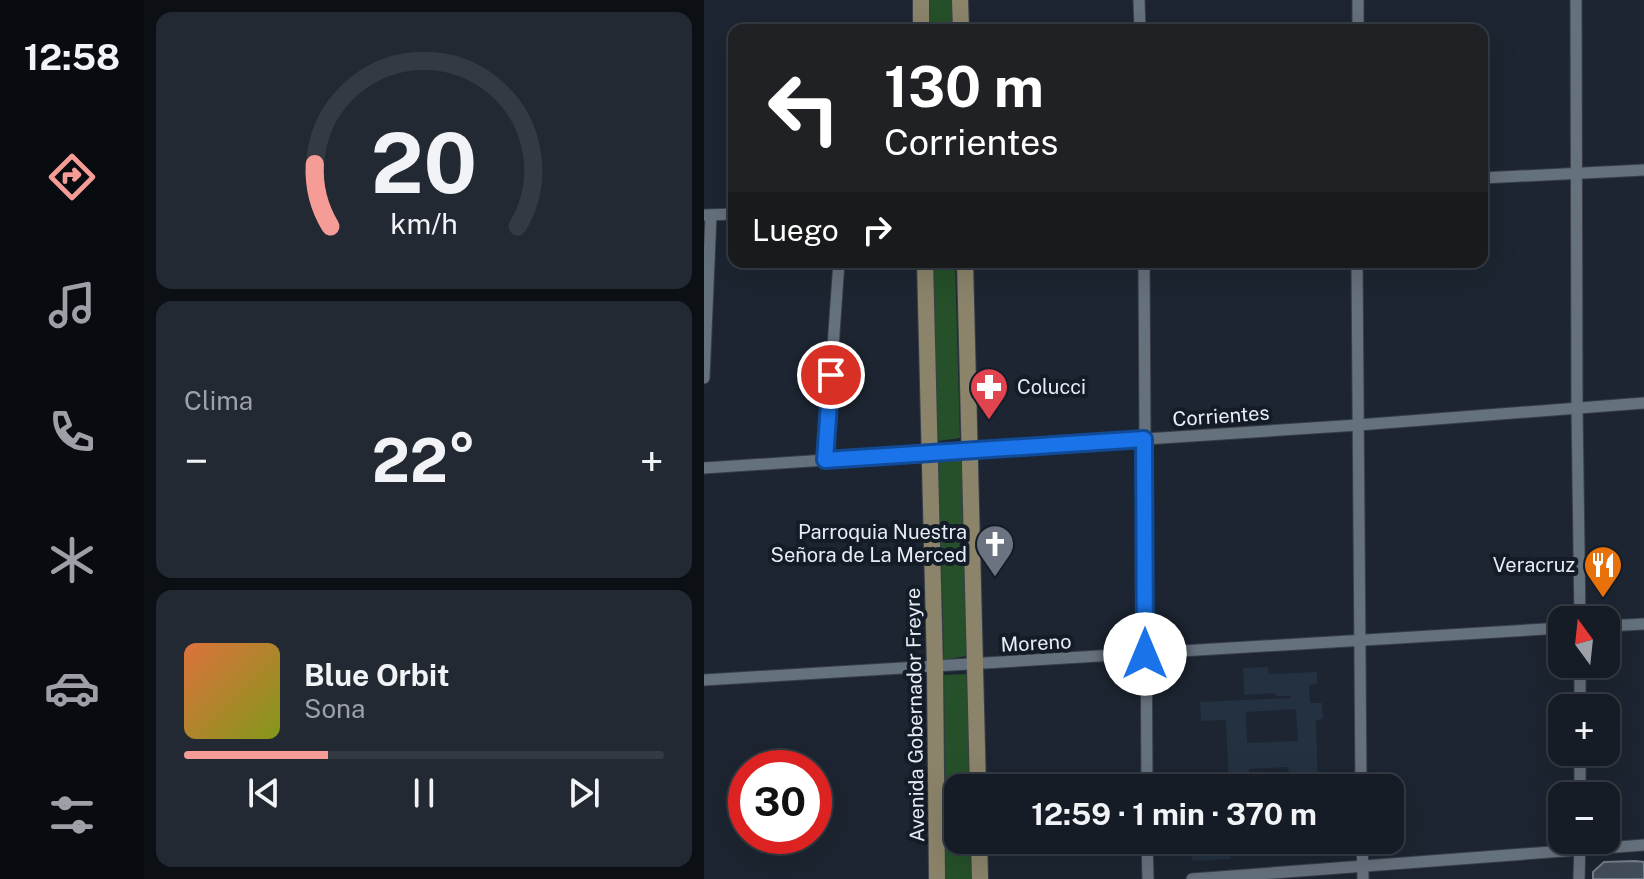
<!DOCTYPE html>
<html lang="es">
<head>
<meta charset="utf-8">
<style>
	:root { --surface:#151c25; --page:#222932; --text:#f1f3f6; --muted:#9da1a7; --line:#343a42; --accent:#f59c96 }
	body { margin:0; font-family:"Public Sans",sans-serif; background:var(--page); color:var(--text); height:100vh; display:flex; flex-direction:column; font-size:30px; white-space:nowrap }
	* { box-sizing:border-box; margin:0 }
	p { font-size:26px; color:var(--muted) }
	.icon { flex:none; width:44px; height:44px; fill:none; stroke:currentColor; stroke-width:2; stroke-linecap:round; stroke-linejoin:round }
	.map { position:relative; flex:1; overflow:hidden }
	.drawer { display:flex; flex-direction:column; gap:12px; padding:12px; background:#0c0f14; width:560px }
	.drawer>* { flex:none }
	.banner { position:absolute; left:24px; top:24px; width:760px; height:244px; border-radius:16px; box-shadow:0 8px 32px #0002,0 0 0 2px var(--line); background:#202124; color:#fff; overflow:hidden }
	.needle { width:52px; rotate:345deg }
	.tools { position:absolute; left:844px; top:606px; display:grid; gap:16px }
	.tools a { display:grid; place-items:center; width:72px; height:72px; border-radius:16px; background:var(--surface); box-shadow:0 8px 32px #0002,0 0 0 2px var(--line); font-size:40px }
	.speed { position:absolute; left:24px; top:750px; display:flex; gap:16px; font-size:40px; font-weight:700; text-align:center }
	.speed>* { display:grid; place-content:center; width:104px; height:104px; border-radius:50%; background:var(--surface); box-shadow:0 8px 32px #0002,0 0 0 2px var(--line); line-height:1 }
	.speed .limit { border:12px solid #d22; background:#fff; color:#111 }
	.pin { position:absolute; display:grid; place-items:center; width:68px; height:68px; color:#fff; margin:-34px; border:4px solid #fff; border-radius:50%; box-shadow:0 2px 8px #0007 }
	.me { position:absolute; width:88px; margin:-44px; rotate:0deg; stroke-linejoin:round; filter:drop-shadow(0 0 6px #0008) }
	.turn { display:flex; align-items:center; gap:28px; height:168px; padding:0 24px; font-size:36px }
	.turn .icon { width:104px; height:104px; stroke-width:2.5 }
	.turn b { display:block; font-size:56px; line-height:68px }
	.then { display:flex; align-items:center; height:76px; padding:0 24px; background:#0003; gap:16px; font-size:30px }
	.big { font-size:60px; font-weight:700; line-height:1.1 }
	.drawer .card { flex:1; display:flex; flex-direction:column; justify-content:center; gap:12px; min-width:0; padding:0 28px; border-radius:16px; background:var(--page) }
	.drawer .dial { align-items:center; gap:0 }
	.dial svg { height:208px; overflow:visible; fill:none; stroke:var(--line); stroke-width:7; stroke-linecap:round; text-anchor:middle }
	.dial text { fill:var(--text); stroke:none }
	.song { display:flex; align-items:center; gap:24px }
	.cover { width:96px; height:96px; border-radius:12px; background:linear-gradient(135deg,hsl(20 70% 55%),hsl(70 70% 35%)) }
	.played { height:8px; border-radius:4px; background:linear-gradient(90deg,var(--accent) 30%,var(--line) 30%) }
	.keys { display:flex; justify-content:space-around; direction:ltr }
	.heat { display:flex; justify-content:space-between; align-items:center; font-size:44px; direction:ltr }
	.trip { position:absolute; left:240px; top:774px; width:460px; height:80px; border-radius:16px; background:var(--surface); box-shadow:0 8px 32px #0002,0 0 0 2px var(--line); font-weight:700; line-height:80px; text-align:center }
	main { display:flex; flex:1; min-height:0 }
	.tabs { display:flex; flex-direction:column; width:144px; justify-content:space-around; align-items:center; background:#080b0f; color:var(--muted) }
	.tabs .icon { width:56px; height:56px }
	.tabs .active { color:var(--accent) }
	.tabs b { font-size:36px; color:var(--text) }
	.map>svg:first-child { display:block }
</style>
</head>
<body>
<main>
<nav class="tabs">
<b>12:58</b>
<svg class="icon active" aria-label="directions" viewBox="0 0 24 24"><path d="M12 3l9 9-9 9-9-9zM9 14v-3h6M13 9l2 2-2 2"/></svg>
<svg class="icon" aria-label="music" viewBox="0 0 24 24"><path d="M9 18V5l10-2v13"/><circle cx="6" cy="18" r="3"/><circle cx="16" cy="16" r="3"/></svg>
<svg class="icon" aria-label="phone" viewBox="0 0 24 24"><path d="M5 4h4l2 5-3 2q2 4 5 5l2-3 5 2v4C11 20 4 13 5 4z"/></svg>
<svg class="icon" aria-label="climate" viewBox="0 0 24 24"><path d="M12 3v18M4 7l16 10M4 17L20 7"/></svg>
<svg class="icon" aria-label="car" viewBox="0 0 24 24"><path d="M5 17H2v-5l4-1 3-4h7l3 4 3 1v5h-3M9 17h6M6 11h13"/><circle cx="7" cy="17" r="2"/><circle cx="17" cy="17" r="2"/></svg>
<svg class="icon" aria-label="filters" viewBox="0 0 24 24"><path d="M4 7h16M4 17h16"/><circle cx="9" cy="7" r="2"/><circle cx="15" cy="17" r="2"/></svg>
</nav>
<section class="drawer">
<div class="card dial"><svg viewBox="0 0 100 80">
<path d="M14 69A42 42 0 1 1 86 69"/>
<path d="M14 69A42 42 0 0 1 8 45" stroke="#f59c96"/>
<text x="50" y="56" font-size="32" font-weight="700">20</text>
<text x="50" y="72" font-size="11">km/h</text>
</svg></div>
<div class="card"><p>Clima</p>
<div class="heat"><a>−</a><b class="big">22°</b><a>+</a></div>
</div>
<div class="card">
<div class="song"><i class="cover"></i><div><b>Blue Orbit</b><p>Sona</p></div></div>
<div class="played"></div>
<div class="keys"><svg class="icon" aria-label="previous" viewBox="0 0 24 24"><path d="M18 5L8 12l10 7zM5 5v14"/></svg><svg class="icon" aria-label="pause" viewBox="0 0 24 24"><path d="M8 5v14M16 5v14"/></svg><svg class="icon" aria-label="next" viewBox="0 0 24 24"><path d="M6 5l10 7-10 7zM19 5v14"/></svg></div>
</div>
</section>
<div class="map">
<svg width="940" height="879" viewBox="0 0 940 879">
	<rect width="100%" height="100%" fill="#1c2531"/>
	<!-- built -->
	<g fill="#233141" fill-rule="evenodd">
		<path d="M564,667L565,674L613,672V684L605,685L606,703H618L619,719L612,720L614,788H594L593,778H586L584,767L545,769V778L530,779V788H525L522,720L497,721L496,702L587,698V696H572L571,693L540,695L539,668ZM592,709L594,741L543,743L542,712Z"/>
		<path d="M498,840H554V841L526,842V859L488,861L487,843L497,842Z"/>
	</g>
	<!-- green -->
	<g fill="#255029">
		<rect x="225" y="0" width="25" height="30"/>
		<path d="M227,262H251L256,438L234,441Z"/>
		<path d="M234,459H260L262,656L240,660Z"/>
		<path d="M263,674L266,788H254V840H268L269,879H241L240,675Z"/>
	</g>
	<!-- building -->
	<path fill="#434d5a" stroke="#717d8a" stroke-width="2" d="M931,861L940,862V879H889V872L900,862Z"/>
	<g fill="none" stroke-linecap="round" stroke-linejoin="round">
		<!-- minor casing -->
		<g stroke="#383f49" stroke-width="13">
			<g id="minor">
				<path d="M435,0L436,30"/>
				<path d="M872,0L873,408L876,620"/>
				<path d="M654,30V0"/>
				<path d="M778,178L940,170"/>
				<path d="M1,215L30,214"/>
				<path d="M440,262L443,788"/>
				<path d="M653,262L657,788"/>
				<path d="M0,378L7,215"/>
				<path d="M121,460L135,262"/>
				<path d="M0,468L654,425L940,403"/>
				<path d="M902,626L940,624"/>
				<path d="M0,680L858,628"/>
				<path d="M876,708V664"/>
				<path d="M876,796V752"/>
				<path d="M443,840L444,879"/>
				<path d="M658,840L659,879"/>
				<path d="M488,879L940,845"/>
				<path d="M875,879L876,840"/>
			</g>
		</g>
		<!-- secondary casing -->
		<g stroke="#383f49" stroke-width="18">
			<g id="secondary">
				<path d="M217,0V30"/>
				<path d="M256,0L257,30"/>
				<path d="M221,262L231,668L233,879"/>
				<path d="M261,262L274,788"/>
				<path d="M275,840L276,879"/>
			</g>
		</g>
		<!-- minor -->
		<use href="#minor" stroke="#66717e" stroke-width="11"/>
		<!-- secondary -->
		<use href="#secondary" stroke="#8b846a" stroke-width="16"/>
	</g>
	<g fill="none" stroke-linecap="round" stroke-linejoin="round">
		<!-- route casing -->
		<g stroke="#114b97" stroke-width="20">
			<path id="route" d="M127,375L121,460L440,439L441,654"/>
		</g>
		<!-- route -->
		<use href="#route" stroke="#1a73e8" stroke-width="14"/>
	</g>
	<!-- icons -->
	<defs>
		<g id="pharmacy-pin" transform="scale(2)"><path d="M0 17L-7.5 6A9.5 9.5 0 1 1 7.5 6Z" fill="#e0444e" stroke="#131c27"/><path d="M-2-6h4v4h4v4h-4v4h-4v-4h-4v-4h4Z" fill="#fff"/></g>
		<g id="church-pin" transform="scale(2)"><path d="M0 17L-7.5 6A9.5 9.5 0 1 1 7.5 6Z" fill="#6b7280" stroke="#131c27"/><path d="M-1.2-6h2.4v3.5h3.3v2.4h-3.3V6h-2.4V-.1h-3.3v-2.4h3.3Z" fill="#fff"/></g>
		<g id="restaurant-pin" transform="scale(2)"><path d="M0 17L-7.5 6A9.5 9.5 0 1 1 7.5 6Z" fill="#e8710a" stroke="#131c27"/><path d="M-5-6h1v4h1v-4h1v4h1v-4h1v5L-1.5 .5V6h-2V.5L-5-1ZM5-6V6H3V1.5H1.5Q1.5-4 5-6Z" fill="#fff"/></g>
	</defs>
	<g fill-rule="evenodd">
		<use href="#pharmacy-pin" x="285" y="387"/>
		<use href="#church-pin" x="291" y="544"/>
		<use href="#restaurant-pin" x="899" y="565"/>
	</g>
	<g text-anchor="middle" stroke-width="8" stroke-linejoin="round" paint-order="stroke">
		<!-- poi labels -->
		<g font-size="20" fill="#e7edf5" stroke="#131c27" text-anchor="end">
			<text x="313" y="394" text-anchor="start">Colucci</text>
			<text x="263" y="539">Parroquia Nuestra<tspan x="263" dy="23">Señora de La Merced</tspan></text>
			<text x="871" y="572">Veracruz</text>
		</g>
		<!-- street labels -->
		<g font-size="20" fill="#e7edf5" stroke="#131c27">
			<text transform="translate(517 416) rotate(-4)" y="7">Corrientes</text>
			<text transform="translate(332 643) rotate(-3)" y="7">Moreno</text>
			<text transform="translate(211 715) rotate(-91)" y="7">Avenida Gobernador Freyre</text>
		</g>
	</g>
</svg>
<div class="tools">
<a><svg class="needle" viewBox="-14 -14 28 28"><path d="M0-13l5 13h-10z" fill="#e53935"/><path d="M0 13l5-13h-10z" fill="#9da1a7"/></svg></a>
<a>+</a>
<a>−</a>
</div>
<div class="speed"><div class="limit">30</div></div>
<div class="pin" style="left:127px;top:375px;background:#d93025"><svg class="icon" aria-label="arrive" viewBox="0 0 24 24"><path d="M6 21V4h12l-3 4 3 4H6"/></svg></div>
<svg class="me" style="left:441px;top:654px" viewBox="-20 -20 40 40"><circle r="19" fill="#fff"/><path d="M0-13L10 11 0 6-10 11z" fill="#1a73e8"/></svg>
<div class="trip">12:59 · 1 min · 370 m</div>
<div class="banner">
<div class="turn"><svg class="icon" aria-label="left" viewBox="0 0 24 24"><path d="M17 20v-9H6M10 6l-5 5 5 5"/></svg><div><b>130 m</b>Corrientes</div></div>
<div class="then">Luego<svg class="icon" aria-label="right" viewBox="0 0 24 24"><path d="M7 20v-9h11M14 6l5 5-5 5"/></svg></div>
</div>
</div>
</main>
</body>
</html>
